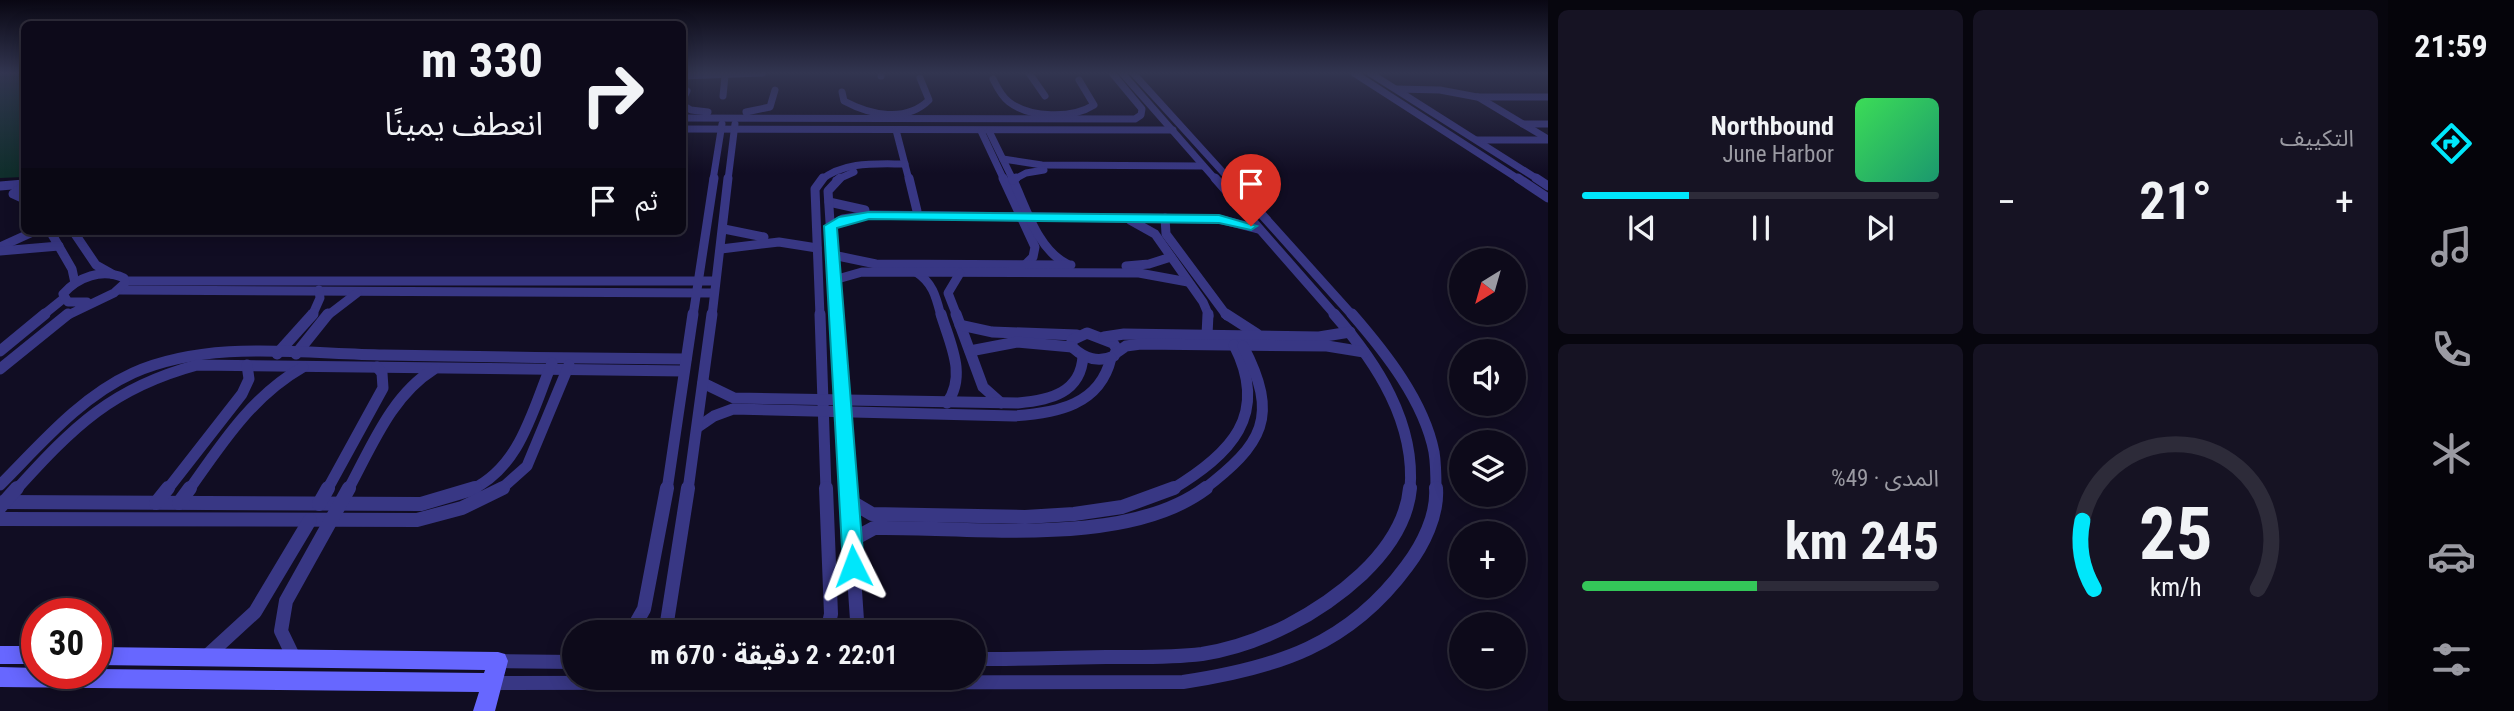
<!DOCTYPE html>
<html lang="ar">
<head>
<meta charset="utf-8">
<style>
	:root { --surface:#0d0a1a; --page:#161323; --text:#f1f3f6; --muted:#9a9aa2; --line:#2d2b39; --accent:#00e7fb }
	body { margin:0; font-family:"Roboto Condensed","Noto Sans Arabic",sans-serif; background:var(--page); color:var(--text); direction:rtl; height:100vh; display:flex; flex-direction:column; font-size:26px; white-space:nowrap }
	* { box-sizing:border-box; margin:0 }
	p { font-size:23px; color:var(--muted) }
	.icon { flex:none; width:38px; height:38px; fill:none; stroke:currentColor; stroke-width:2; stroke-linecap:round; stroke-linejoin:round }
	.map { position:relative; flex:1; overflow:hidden; direction:ltr }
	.details { display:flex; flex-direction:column; gap:10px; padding:10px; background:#07060e; width:840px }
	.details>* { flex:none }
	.guide { position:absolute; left:21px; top:21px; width:665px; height:214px; border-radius:10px; box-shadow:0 4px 18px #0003,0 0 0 2px var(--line); direction:rtl; background:#0d0a1a; color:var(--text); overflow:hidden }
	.needle { width:46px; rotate:217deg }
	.controls { position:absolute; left:1449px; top:248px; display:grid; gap:14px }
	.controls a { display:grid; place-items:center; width:77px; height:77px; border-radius:50%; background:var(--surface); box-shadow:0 4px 18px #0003,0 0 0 2px var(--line); font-size:35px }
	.speed { position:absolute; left:21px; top:598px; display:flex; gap:14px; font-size:35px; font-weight:700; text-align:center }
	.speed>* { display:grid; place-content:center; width:91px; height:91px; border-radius:50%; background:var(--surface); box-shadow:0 4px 18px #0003,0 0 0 2px var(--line); line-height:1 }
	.speed .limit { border:10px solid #d22; background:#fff; color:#111 }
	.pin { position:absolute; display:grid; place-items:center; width:60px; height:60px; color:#fff; margin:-72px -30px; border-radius:50% 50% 50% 0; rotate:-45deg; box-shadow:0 0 7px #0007 }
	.pin .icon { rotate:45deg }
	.me { position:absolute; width:77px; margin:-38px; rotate:357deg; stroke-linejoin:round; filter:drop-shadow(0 0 5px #0008) }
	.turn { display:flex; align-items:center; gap:24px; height:147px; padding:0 28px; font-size:32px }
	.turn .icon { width:91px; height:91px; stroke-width:2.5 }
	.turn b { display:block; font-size:49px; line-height:60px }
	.then { display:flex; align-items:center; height:66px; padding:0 28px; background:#0003; gap:14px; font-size:26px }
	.big { font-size:52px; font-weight:700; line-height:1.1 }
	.details .widget { flex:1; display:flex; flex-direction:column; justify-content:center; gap:10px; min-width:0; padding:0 24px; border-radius:10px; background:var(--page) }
	.details .dial { align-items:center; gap:0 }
	.dial svg { height:182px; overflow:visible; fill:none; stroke:var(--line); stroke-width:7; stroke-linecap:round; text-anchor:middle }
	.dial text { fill:var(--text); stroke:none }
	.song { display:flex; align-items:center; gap:21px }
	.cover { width:84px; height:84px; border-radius:10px; background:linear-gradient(135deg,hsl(130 70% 55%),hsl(160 70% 35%)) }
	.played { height:7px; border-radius:4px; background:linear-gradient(90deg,var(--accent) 30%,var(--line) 30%) }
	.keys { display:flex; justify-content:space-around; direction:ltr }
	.heat { display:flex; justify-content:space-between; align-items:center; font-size:38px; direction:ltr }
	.charge { height:10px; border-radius:5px; background:linear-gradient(90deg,#34c759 49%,var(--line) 0) }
	.details .tiles { flex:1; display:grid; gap:10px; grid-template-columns:repeat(2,1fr) }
	.trip { position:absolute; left:562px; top:620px; width:424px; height:70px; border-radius:35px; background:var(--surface); box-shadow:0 4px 18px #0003,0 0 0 2px var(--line); font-weight:700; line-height:70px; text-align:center; direction:rtl }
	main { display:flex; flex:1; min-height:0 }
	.dock { display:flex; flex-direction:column; width:126px; justify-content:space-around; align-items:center; background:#05040a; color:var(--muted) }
	.dock .icon { width:49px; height:49px }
	.dock .current { color:var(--accent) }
	.dock b { font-size:32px; color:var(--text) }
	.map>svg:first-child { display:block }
</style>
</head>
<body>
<main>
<nav class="dock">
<b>21:59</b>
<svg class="icon current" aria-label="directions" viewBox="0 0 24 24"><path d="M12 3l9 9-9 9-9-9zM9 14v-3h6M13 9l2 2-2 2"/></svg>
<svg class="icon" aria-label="music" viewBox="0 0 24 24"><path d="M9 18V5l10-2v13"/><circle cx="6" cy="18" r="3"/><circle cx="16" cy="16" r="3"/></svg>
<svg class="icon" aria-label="phone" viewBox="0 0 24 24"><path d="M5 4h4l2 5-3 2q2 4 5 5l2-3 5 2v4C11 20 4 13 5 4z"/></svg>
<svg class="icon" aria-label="climate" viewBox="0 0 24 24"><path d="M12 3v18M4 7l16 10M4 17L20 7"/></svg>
<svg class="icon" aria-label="car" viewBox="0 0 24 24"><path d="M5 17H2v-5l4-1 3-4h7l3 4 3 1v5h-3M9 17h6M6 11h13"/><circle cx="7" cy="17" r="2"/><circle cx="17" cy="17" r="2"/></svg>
<svg class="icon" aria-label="filters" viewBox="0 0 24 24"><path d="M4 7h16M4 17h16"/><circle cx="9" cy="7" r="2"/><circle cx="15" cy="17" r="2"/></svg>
</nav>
<section class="details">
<div class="tiles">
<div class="widget"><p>التكييف</p>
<div class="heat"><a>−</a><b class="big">21°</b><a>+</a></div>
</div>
<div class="widget">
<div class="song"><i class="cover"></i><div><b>Northbound</b><p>June Harbor</p></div></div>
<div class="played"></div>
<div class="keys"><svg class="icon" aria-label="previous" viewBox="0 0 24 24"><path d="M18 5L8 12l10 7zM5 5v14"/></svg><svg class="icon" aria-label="pause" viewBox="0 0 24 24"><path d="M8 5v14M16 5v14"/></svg><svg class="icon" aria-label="next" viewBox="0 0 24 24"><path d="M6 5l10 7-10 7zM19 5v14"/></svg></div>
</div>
<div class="widget dial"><svg viewBox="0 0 100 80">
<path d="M14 69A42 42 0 1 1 86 69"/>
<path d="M14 69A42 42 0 0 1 9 39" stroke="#00e7fb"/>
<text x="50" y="56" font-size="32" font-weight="700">25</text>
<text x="50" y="72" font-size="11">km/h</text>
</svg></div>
<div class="widget"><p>المدى · 49%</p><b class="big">245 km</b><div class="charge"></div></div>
</div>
</section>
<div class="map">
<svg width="1548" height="711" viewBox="0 0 1548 711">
	<rect width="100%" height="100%" fill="#110d23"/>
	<!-- green -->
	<path fill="#102e2c" d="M0,73H24V177L0,178Z"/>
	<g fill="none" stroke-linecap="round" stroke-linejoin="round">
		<!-- street-far3 -->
		<g stroke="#383784" stroke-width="7">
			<path d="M881,73V76"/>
			<path d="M1029,73L1045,96"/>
			<path d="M1122,73L1216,180"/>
			<path d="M1133,73L1230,180"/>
			<path d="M1354,73L1520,180"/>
			<path d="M1370,73L1539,180"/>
			<path d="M682,76L763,73"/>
			<path d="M993,79C997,87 1001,96 1009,102C1030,118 1072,119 1094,105L1079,80"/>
			<path d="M1397,89L1440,90L1477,97H1548"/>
			<path d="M842,92L844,101C870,115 906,123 929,100L920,78"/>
			<path d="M723,96L725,76"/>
			<path d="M1478,97L1548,139"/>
			<path d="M682,101L687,91"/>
			<path d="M682,105L691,110L708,112"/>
			<path d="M746,112L770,107L775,90"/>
			<path d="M682,118L1135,119L1141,115L1142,109L1112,73"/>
			<path d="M1523,124H1548"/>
			<path d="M682,129L1173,130"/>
			<path d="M896,130L909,180"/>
			<path d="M981,131L1004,180"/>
			<path d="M989,131L1013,180"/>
			<path d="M1477,140H1548"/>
			<path d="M1003,159L1042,165L1203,166"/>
			<path d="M713,180L722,124"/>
			<path d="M728,180L735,124"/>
			<path d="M821,180C845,161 876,164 905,164"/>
			<path d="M836,180L854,172"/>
			<path d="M1013,180L1026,173L1044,170"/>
		</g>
		<!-- street-far2 -->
		<g stroke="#383784" stroke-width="9">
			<path d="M909,178L917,211"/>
			<path d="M1003,178L1035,247L1033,257L1025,265"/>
			<path d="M1012,178C1026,207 1037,249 1067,264"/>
			<path d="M1215,178L1336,316"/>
			<path d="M1229,178L1353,316"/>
			<path d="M1518,178L1548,198"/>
			<path d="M1536,178L1548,186"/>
			<path d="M1013,180L1016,178"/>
			<path d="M0,186L24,184"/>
			<path d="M24,186L13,194L24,199"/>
			<path d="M829,202L865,210"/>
			<path d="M1165,218L1166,234L1227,316"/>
			<path d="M1130,220L1155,234L1203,302L1209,316"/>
			<path d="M831,226L843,219L869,215L1219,219L1258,229"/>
			<path d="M724,229L764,237"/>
			<path d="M50,231L72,269L75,283"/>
			<path d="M73,231L96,265L112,274"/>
			<path d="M2,246L35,231"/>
			<path d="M721,249L779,242L817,248"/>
			<path d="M0,251L59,246"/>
			<path d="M833,255L876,264L1071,265"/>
			<path d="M1126,266L1149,264L1171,257"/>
			<path d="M916,272C933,283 936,297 941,316"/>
			<path d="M834,280L862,272L1139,273L1188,282"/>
			<path d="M125,281H715"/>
			<path d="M119,290L714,293"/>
			<path d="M42,316L63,299"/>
			<path d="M66,316L114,293L125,283L124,278C102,268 78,277 63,294L68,302H87"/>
			<path d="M312,316L320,298L319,290"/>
			<path d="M327,316L357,293"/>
			<path d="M693,316L714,178"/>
			<path d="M712,316L728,178"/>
			<path d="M820,316L815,189L823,178"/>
			<path d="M836,316L828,191L840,178"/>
			<path d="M957,316L948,293L960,273"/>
		</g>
		<!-- street-far1 -->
		<g stroke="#383784" stroke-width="11">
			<path d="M820,314L826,490"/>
			<path d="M836,314L848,490"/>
			<path d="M941,314C950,344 967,375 947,403"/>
			<path d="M956,314L983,387L1001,403"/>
			<path d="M1226,314L1257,334"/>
			<path d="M1334,314C1377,363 1416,423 1410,490"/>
			<path d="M1352,314C1385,352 1424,401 1434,452C1436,464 1436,477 1436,490"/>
			<path d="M960,325L992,332L1077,335"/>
			<path d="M1087,333L1113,343L1117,349L1114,356C1098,363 1085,359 1072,347V340Z"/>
			<path d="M1207,335L1208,314"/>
			<path d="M1104,337L1124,334L1319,337L1350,332"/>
			<path d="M0,351L45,314"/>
			<path d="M970,351L1017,342L1072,347"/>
			<path d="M1116,353L1126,346L1141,344L1327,346L1364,352"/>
			<path d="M277,354L313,314"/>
			<path d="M296,354L328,314"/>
			<path d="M0,369L68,314"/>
			<path d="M703,383L734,398L1018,403C1050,400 1081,393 1083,356"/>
			<path d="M698,427L714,416L733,409L1014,416C1057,413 1100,405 1111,358"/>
			<path d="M0,485C40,445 80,397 133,373C210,339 303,354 384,355C485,357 585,358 686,359"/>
			<path d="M16,490C74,426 112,388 197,365L684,371"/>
			<path d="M167,490L242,394L249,379L247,365"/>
			<path d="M189,490C222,443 252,396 303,367"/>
			<path d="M327,490L383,388L382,373L377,367"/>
			<path d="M348,490C372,446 391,396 434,369"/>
			<path d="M471,490C521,466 532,411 552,363"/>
			<path d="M500,490L527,466L569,365"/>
			<path d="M667,490L693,314"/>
			<path d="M688,490L712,314"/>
			<path d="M1171,490C1231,454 1270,415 1234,345"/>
			<path d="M1203,490C1263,444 1280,417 1243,346"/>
		</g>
		<!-- street -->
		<g stroke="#383784" stroke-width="14">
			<path d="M826,488L831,614L827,632"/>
			<path d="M848,488L857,620L861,632"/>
			<path d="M850,501L872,514L1025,517L1074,514L1122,507L1174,488"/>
			<path d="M3,502L421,504L475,488"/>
			<path d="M156,503L168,488"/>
			<path d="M179,503L190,488"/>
			<path d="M319,504L328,488"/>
			<path d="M0,507L17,488"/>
			<path d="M0,519L417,520L462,508L503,488"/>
			<path d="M852,540L874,528C971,526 1125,549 1206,488"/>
			<path d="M631,632L644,609L667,488"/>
			<path d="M669,632L667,622L688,488"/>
			<path d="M207,656L255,612L310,520"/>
			<path d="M294,658L281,631L286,601L349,488"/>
			<path d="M973,659C1017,659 1062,658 1106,657C1138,657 1170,658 1202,654C1260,645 1319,614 1362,574C1386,551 1407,522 1410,488"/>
			<path d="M498,661L574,662"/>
			<path d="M492,683L1183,682C1277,668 1349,645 1407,566C1423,545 1438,515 1436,488"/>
		</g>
		<!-- secondary -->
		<g fill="#6767ff" fill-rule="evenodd">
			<rect x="0" y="646" width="37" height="18"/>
			<path d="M96,647L498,652L505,654L508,661L495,711H473L479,692L0,687V667L37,668V674H96V669L484,673L485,670L96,665Z"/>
		</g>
	</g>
	<!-- sky -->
	<linearGradient id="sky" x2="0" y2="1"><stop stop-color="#090713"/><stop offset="0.42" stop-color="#323550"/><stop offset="1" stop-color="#323550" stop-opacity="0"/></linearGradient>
	<rect width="1548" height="173" fill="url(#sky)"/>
	<!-- route -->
	<path fill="#00e7fb" stroke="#0096a3" stroke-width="2" d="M869,212L1219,215L1257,226L1251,230L1219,223L869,219L837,228L864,566L861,572L853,575L846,572L843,566L824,226L839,217Z"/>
</svg>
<div class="controls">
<a><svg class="needle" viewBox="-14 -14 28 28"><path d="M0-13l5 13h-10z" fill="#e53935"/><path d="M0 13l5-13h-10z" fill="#9a9aa2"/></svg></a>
<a><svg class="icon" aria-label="sound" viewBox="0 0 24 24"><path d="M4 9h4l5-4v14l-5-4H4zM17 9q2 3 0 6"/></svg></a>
<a><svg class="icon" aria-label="layers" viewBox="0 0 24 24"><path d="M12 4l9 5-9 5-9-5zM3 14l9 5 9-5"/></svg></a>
<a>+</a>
<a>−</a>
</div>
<div class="speed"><div class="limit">30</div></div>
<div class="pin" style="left:1251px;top:226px;background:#d93025"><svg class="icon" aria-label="arrive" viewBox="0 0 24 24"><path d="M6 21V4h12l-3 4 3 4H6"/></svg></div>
<svg class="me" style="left:853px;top:566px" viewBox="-20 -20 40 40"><path d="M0-17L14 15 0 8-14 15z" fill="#00e7fb" stroke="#fff" stroke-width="4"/></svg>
<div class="trip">22:01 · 2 دقيقة · 670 m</div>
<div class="guide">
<div class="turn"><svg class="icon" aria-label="right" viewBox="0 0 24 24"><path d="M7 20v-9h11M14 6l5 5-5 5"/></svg><div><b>330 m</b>انعطف يمينًا</div></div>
<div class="then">ثم<svg class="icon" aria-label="arrive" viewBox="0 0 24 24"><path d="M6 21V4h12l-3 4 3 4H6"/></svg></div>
</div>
</div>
</main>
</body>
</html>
